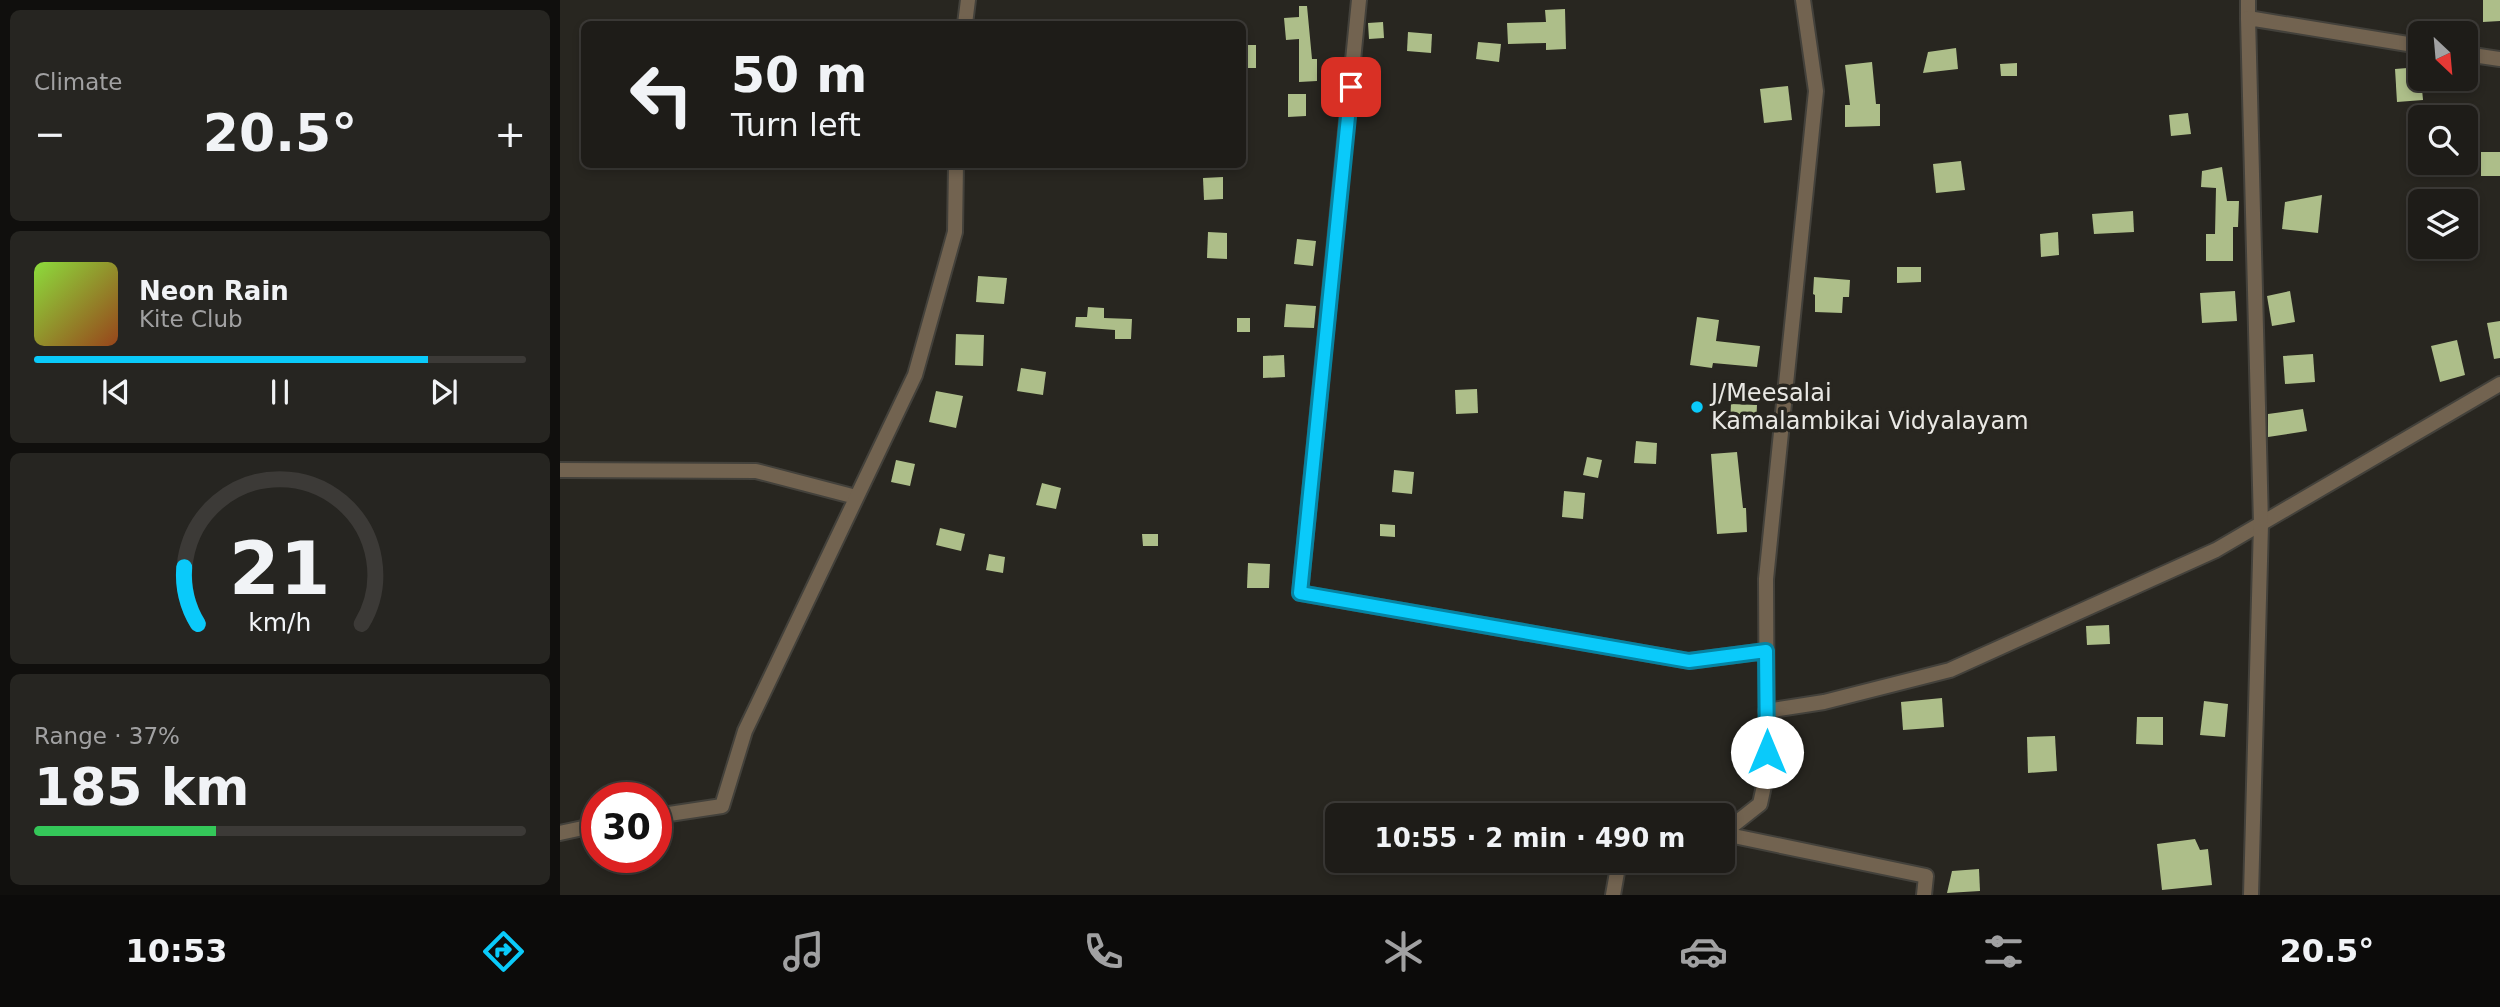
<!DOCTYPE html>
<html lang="en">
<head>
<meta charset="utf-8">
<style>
	:root { --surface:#1e1c18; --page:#262521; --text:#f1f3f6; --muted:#a1a1a2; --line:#3c3a37; --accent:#0acafa }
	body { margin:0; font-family:"DejaVu Sans",sans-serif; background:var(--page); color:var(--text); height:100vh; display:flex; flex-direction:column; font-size:26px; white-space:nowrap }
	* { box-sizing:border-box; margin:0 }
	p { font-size:23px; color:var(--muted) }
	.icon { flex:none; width:38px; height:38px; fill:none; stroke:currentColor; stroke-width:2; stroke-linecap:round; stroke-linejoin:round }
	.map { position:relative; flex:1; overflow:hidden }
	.panel { display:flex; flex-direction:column; gap:10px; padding:10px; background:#100f0d; width:560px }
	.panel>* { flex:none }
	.top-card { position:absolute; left:21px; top:21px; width:665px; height:147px; border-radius:10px; box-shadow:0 4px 10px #0003,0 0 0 2px var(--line); background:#1e1c18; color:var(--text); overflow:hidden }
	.needle { width:46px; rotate:154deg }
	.controls { position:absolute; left:1848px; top:21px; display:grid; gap:14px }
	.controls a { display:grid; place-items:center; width:70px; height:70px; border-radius:10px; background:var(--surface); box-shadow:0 4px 10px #0003,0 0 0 2px var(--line); font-size:35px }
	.speed { position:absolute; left:21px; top:782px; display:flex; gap:14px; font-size:35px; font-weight:700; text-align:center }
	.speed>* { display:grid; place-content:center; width:91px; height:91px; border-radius:50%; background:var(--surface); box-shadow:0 4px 10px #0003,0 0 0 2px var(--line); line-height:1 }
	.speed .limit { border:10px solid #d22; background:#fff; color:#111 }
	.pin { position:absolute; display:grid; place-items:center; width:60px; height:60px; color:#fff; margin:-30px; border-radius:14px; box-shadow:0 4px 10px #0006 }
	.me { position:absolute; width:77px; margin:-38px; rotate:0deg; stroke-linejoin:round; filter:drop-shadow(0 0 5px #0008) }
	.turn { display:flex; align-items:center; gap:24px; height:147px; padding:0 35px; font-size:32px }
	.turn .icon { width:91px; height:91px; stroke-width:2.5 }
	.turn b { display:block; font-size:49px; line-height:60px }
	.big { font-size:52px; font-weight:700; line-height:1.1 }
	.panel .tile { flex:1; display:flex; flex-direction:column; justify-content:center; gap:10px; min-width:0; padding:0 24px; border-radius:10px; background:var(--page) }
	.panel .dial { align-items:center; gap:0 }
	.dial svg { height:182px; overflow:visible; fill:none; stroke:var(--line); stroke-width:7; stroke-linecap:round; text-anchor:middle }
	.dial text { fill:var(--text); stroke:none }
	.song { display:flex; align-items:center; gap:21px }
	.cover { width:84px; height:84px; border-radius:10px; background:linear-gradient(135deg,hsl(90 70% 55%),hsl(20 70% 35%)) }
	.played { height:7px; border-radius:4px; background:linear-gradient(90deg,var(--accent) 80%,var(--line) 80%) }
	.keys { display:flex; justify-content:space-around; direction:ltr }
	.heat { display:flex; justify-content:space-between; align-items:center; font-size:38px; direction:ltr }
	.charge { height:10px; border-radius:5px; background:linear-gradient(90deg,#34c759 37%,var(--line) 0) }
	.trip { position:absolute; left:765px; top:803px; width:410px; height:70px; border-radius:10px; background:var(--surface); box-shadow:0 4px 10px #0003,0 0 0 2px var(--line); font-weight:700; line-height:70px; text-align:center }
	.menu { display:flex; height:112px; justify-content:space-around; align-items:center; background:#0c0b0a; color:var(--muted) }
	.menu .icon { width:49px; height:49px }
	.menu .current { color:var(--accent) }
	.menu b { font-size:32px; color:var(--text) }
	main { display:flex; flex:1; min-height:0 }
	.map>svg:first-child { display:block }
</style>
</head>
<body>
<main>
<section class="panel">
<div class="tile"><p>Climate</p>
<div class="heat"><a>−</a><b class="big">20.5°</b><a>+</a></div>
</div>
<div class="tile">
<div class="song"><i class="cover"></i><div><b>Neon Rain</b><p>Kite Club</p></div></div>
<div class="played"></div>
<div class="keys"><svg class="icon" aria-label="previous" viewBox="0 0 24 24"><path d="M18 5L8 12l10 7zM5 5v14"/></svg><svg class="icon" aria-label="pause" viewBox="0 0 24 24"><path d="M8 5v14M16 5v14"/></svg><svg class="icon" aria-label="next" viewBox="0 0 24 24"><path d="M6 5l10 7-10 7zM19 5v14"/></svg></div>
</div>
<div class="tile dial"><svg viewBox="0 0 100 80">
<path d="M14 69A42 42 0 1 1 86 69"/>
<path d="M14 69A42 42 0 0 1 8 44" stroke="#0acafa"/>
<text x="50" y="56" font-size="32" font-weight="700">21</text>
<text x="50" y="72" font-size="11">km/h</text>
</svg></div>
<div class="tile"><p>Range · 37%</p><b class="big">185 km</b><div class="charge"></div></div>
</section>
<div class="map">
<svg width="1940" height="895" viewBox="0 0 1940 895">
	<rect width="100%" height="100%" fill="#282620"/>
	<!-- building -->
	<g fill="#adbe89">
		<path d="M1923,0H1940V21L1923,22Z"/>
		<path d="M739,6H747L752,59H757V81L739,82V39L726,40L724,18L739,17Z"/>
		<path d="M1005,9L1006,49L986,50V43L948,44L947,23L986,22L985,10Z"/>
		<path d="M823,22L824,38L809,39L808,23Z"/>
		<path d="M848,32L872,34L871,53L847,51Z"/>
		<path d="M918,42L941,44L939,62L916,59Z"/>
		<rect x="682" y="45" width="14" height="23"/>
		<path d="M1396,48L1398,69L1363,73L1368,52Z"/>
		<path d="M1312,62L1316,104H1320V126L1285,127V105H1290L1285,65Z"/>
		<path d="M1457,63V76H1441L1440,64Z"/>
		<path d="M1860,67L1863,100L1837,102L1835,69Z"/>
		<path d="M1228,86L1232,120L1204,123L1200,89Z"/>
		<path d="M728,94H746V116L728,117Z"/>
		<path d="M1628,113L1631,134L1611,136L1609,115Z"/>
		<rect x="1921" y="152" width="19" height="24"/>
		<path d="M1401,161L1405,190L1376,193L1373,164Z"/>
		<path d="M1662,167L1667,201H1679L1678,227H1673V261H1646V234H1655L1656,188L1641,187L1642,171Z"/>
		<path d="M663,177V199L644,200L643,178Z"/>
		<path d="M1762,195L1758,233L1722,229L1725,202Z"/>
		<path d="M1573,211L1574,232L1534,234L1532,214Z"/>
		<path d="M648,232L667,233V259L647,258Z"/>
		<path d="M1498,232L1499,255L1481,257L1480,234Z"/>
		<path d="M737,239L756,241L753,266L734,264Z"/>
		<path d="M1337,267H1361V282L1337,283Z"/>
		<path d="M418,276L447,278L444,304L416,302Z"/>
		<path d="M1254,277L1290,280L1289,297H1283L1282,313L1255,312V295L1253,294Z"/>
		<path d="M1675,291L1677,321L1642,323L1640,293Z"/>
		<path d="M1730,291L1735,322L1712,326L1707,296Z"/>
		<path d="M726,304L756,306L754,328L724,327Z"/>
		<path d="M528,307L544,308V318L572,319L571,339H555V330L515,327L516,317H527Z"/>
		<path d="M1137,317L1159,320L1156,341L1200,346L1197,367L1153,363L1152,368L1130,365Z"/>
		<rect x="677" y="318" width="13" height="14"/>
		<path d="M1940,321V358L1934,359L1927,323Z"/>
		<path d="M396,334L424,335L423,366L395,365Z"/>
		<path d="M1897,340L1905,375L1880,382L1871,346Z"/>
		<path d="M1753,354L1755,382L1725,384L1723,356Z"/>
		<path d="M724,355L725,377L703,378V356Z"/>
		<path d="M461,368L486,372L483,395L457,391Z"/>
		<path d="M917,389L918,413L896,414L895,390Z"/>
		<path d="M376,391L403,396L396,428L369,422Z"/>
		<path d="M1171,404L1197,405L1196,426L1170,425Z"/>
		<path d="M1743,409L1747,431L1708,437V414Z"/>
		<path d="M1076,441L1097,443L1096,464L1074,463Z"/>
		<path d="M1177,452L1183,508H1186L1187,532L1157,534L1151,454Z"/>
		<path d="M1027,457L1042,460L1038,478L1023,475Z"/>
		<path d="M336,460L355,464L350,486L331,482Z"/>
		<path d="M834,470L854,472L852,494L832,492Z"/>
		<path d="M482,483L501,488L496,509L476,505Z"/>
		<path d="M1004,491L1025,493L1023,519L1002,517Z"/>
		<path d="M820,524L835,525V537L820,536Z"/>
		<path d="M380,528L405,534L401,551L376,545Z"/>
		<path d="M582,534H598V546H583Z"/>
		<path d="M429,554L445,557L443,573L426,570Z"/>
		<path d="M688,563L710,564L709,588H687Z"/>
		<path d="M1549,625L1550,644L1527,645L1526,626Z"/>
		<path d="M1382,698L1384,727L1343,730L1341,702Z"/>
		<path d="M1644,701L1668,704L1665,737L1640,735Z"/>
		<path d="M1577,717H1603V745L1576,744Z"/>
		<path d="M1495,736L1497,771L1468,773L1467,737Z"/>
		<path d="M1635,839L1640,850L1648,849L1652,885L1602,890L1597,844Z"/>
		<path d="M1419,869L1420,891L1387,893L1392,871Z"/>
	</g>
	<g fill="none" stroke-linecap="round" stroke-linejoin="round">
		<!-- minor casing -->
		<g stroke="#43413b" stroke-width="18">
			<g id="minor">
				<path d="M799,0L740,593L1129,661L1206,651"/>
				<path d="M1688,18V0"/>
				<path d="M405,24L408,0"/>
				<path d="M1906,54L1940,59"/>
				<path d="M0,470L196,471L296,497"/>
				<path d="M1206,711L1264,702L1390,670L1656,550L1940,384"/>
				<path d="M96,816L162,806L185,731L355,375L395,232L396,164"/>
				<path d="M0,833L37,825"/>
				<path d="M1162,834L1200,804L1207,772L1206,579L1256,91L1243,0"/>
				<path d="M1164,834L1366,876L1364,895"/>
				<path d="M1053,895L1059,861"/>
				<path d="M1691,895L1701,524L1688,18L1860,46"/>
			</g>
		</g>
		<!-- minor -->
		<use href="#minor" stroke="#726350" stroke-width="14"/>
	</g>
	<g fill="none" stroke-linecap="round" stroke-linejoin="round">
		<!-- route casing -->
		<g stroke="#0683a2" stroke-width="18">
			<path id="route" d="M791,87L740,593L1129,661L1206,651L1207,752"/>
		</g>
		<!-- route -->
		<use href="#route" stroke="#0acafa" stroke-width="12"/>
	</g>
	<!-- markers -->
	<circle fill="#0acafa" stroke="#282620" stroke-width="2.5" cx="1137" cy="407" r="7"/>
	<g text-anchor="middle" stroke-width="7" stroke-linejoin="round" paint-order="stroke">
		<!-- poi labels -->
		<g font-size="24" fill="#e9e8e4" stroke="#282620" text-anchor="start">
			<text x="1151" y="401">J/Meesalai<tspan x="1151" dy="28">Kamalambikai Vidyalayam</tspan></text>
		</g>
	</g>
</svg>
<div class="controls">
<a><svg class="needle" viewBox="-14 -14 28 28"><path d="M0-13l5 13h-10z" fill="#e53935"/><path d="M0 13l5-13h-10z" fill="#a1a1a2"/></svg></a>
<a><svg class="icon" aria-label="search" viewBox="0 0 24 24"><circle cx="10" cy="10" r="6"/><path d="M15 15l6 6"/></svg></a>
<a><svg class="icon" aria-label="layers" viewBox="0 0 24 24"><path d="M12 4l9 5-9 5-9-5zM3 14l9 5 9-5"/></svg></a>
</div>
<div class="speed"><div class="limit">30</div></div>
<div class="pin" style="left:791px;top:87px;background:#d93025"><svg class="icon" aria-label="arrive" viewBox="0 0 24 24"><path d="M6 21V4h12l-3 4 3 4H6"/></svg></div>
<svg class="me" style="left:1207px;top:752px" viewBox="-20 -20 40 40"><circle r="19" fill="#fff"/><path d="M0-13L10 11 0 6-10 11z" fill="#0acafa"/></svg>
<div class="trip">10:55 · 2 min · 490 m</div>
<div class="top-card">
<div class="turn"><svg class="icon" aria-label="left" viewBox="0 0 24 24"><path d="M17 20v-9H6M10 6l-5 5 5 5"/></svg><div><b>50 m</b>Turn left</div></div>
</div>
</div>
</main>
<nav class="menu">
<b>10:53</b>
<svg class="icon current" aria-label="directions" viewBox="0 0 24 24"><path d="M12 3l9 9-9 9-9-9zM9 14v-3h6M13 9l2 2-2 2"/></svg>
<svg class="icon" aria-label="music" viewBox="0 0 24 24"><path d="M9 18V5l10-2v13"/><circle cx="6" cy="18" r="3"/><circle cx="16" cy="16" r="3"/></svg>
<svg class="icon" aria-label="phone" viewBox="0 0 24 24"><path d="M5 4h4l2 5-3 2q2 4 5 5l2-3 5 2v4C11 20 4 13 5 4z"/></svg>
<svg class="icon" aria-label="climate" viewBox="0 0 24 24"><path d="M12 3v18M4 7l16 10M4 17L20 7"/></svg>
<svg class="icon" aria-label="car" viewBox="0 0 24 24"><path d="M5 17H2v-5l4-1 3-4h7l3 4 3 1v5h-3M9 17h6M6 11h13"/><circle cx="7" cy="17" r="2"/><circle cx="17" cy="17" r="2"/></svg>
<svg class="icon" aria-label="filters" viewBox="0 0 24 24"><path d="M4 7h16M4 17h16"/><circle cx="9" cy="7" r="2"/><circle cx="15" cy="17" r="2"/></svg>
<b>20.5°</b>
</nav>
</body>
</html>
